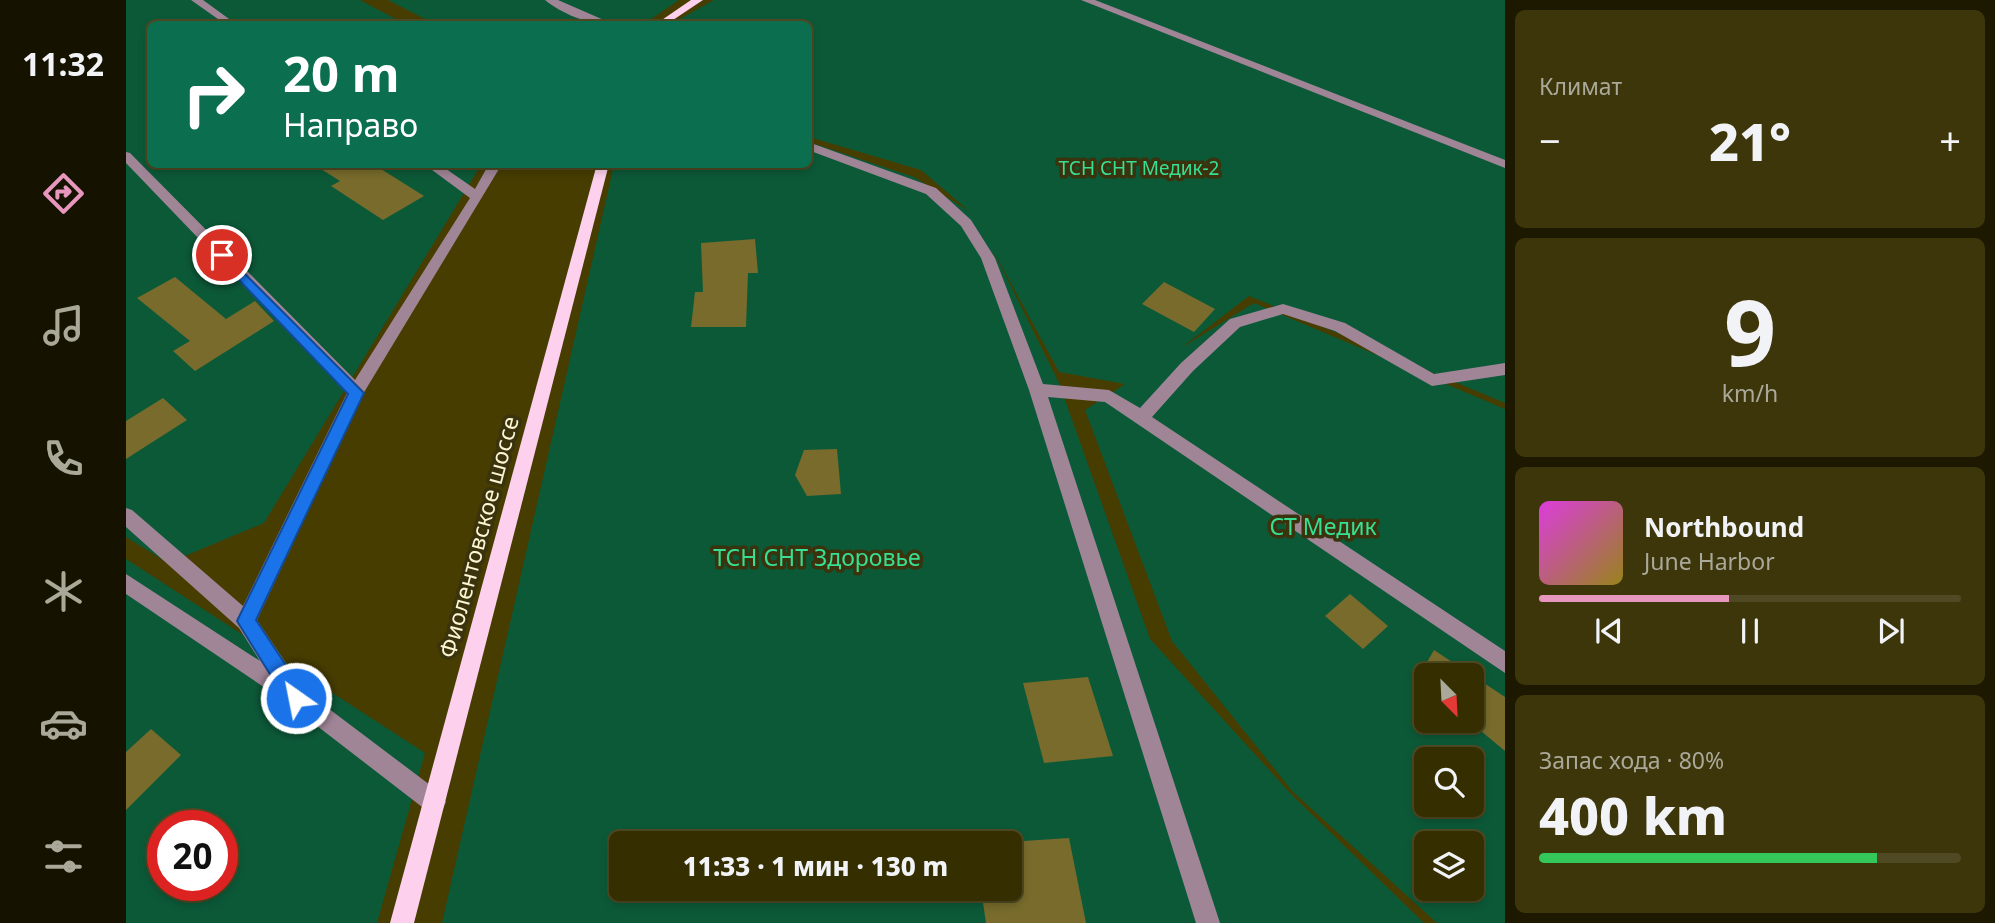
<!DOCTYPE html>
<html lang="ru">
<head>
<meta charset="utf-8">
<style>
	:root { --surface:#352e01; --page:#3d360b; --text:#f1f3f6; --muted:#aaa899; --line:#4f4a23; --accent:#e797bd }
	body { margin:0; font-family:"Noto Sans",sans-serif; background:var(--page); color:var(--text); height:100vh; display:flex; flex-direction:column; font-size:26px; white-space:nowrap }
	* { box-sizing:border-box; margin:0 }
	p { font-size:23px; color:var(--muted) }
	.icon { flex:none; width:38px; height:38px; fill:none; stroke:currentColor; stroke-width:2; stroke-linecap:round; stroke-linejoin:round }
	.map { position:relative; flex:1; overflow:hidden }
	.details { display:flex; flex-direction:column; gap:10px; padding:10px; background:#1d1901; width:490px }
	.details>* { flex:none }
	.guide { position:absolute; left:21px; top:21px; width:665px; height:147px; border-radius:10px; box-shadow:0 4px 10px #0003,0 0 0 2px var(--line); background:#0b6e4f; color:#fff; overflow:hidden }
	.needle { width:46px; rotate:156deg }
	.buttons { position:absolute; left:1288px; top:663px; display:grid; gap:14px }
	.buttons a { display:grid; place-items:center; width:70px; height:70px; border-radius:10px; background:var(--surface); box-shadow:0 4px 10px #0003,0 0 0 2px var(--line); font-size:35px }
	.speed { position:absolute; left:21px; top:810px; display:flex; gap:14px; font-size:35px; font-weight:700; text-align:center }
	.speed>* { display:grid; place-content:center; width:91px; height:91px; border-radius:50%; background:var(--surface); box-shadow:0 4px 10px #0003,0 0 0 2px var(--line); line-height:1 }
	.speed .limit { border:10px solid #d22; background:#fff; color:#111 }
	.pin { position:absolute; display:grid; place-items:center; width:60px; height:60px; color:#fff; margin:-30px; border:4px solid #fff; border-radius:50%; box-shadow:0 2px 7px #0007 }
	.me { position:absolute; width:77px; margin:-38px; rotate:327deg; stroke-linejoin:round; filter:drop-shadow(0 0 5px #0008) }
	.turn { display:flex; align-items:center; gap:24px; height:147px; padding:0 21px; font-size:32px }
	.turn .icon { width:91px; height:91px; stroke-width:2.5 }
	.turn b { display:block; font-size:49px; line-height:60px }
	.big { font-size:52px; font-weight:800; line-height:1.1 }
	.details .widget { flex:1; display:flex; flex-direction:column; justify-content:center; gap:10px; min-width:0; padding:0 24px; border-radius:10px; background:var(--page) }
	.details .dial { align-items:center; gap:0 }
	.dial b { font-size:91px; line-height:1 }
	.song { display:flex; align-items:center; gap:21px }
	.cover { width:84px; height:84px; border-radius:10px; background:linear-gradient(135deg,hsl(300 70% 55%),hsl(50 70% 35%)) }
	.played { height:7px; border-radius:4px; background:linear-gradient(90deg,var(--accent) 45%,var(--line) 45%) }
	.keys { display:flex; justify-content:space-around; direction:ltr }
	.heat { display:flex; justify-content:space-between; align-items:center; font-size:38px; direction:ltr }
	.charge { height:10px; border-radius:5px; background:linear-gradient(90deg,#34c759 80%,var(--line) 0) }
	.trip { position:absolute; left:483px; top:831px; width:413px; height:70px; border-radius:10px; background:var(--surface); box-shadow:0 4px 10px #0003,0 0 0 2px var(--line); font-weight:800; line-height:70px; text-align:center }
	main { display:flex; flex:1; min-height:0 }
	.tab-bar { display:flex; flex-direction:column; width:126px; justify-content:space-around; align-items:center; background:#151200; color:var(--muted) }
	.tab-bar .icon { width:49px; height:49px }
	.tab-bar .current { color:var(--accent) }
	.tab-bar b { font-size:32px; color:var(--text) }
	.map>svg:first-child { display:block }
</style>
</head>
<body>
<main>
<nav class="tab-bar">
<b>11:32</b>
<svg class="icon current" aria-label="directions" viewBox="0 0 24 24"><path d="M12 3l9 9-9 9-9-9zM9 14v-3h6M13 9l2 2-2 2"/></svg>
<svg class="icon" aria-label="music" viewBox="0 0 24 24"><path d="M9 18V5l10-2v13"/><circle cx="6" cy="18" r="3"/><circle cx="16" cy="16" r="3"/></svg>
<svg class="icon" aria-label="phone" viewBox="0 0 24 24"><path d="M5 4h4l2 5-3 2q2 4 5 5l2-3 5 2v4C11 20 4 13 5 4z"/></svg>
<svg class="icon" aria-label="climate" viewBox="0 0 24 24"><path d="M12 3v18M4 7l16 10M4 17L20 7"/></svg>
<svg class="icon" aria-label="car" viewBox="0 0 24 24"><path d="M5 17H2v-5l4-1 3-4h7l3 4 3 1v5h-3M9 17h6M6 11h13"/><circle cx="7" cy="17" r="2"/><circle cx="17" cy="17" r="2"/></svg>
<svg class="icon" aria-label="filters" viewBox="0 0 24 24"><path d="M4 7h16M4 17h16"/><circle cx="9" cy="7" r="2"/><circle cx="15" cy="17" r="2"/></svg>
</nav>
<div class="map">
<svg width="1379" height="923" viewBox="0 0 1379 923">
	<rect width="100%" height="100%" fill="#473d01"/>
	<!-- green -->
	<g fill="#0c5938" fill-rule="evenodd">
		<path d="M0,0H234L279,24H24V164L355,165L138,523L42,563L0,537Z"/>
		<path d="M262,0H553L518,24H309Z"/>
		<path d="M588,0H1379V403L1123,296L1055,348L1128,303L1379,409V923H1311L1167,792L1046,641L959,410L999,384L933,372L866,248L933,383L1024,639L1167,796L1298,923H316L488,165L682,164L683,142L788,177L843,211L795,170L683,137L682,24H545ZM1300,676H1346V721H1300ZM1300,760H1346V805H1300ZM495,844H884V889H495ZM1300,844H1346V889H1300Z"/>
		<path d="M0,559L299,753L251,923H0ZM37,826H96V886H37Z"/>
	</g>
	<!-- building -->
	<g fill="#786b2c">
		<path d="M187,164H247L298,196L257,220L205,186L214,181Z"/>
		<path d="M629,239L632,273H622L620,327H565L569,292H577L575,243Z"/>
		<path d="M49,277L100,319L129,301L148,321L69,371L47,351L64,341L11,298Z"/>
		<path d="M1038,282L1089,309L1068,332L1016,304Z"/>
		<path d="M37,398L61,420L0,459V421Z"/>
		<path d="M711,449L715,494L681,496L669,475L678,450Z"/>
		<path d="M1224,594L1262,626L1237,649L1199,616Z"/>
		<path d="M1308,650L1379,697V751L1343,721H1346V676H1300V691L1289,683Z"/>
		<path d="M962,677L987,756L918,763L897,683Z"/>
		<path d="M25,729L55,755L0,810V752Z"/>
		<path d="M943,838L960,923H860L855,889H884V844H849Z"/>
	</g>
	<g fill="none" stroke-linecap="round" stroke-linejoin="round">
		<!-- minor -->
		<g fill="#a08597" fill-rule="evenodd">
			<path d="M65,0H77L110,24H99Z"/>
			<path d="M419,0H432L487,24C465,26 436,14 419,0Z"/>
			<path d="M955,0H969L1379,160V168Z"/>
			<path d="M682,142L810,188L845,220L869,258L917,384L983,390L1014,408L1055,363L1104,319L1157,304L1219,323L1308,374L1379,363V375L1306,386L1209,331L1157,314L1114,327L1067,371L1026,417L1379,651V673L979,402L922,397L1094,923H1070L903,390L855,258L835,226L800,194L682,150Z"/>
			<path d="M0,152L4,153L229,380L344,198L298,164H313L349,189L363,164H376L237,394L131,620L178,690L316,794L320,802L316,810L308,814L300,810L160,702L0,594V574L134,661L113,628L0,527V508L6,510L117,606L221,393L0,163Z"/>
		</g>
		<!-- major -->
		<g fill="#fdd1ee" fill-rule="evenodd">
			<path d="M565,0H577L541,24H530Z"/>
			<path d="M471,164H483L288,923H264Z"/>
		</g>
	</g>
	<!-- route -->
	<path fill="#1a73e8" stroke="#114b97" stroke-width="2" d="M96,251L238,393L130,620L177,691L180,698L177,705L170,707L163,705L111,621L222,394L92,258V252Z"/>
	<g text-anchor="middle" stroke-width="7" stroke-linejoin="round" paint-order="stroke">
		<!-- far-park labels -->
		<g font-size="19" fill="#37df95" stroke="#3a330d">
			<text x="1013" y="175">ТСН СНТ Медик-2</text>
		</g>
		<!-- park labels -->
		<g font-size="23" fill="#37df95" stroke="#3a330d">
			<text x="1197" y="535">СТ Медик</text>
			<text x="691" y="566">ТСН СНТ Здоровье</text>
		</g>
		<!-- street labels -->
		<g font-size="23" fill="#fdf6d3" stroke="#3a330d">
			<text transform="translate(353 537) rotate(-75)" y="8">Фиолентовское шоссе</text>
		</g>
	</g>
</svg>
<div class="buttons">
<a><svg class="needle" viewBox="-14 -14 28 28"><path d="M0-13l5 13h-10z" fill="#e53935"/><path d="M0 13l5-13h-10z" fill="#aaa899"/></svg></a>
<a><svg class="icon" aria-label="search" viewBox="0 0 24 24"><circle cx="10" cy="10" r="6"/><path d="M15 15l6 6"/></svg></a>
<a><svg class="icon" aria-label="layers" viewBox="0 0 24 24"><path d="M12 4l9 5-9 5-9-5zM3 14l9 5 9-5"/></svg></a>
</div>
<div class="speed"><div class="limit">20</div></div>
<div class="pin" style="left:96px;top:255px;background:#d93025"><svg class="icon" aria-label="arrive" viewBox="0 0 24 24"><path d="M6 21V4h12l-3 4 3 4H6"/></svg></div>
<svg class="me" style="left:170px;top:698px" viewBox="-20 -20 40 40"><circle r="17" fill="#1a73e8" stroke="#fff" stroke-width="3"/><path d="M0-11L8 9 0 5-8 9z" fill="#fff"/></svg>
<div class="trip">11:33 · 1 мин · 130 m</div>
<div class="guide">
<div class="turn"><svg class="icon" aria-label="right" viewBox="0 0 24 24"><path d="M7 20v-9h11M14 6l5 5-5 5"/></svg><div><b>20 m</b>Направо</div></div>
</div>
</div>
<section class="details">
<div class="widget"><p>Климат</p>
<div class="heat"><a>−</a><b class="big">21°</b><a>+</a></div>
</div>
<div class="widget dial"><b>9</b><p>km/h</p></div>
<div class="widget">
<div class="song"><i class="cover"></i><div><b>Northbound</b><p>June Harbor</p></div></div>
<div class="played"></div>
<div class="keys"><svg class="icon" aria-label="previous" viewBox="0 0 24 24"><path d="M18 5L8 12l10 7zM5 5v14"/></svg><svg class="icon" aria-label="pause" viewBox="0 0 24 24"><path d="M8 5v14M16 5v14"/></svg><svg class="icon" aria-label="next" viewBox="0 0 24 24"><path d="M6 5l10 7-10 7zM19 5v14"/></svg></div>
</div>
<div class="widget"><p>Запас хода · 80%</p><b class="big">400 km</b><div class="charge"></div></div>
</section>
</main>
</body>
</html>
